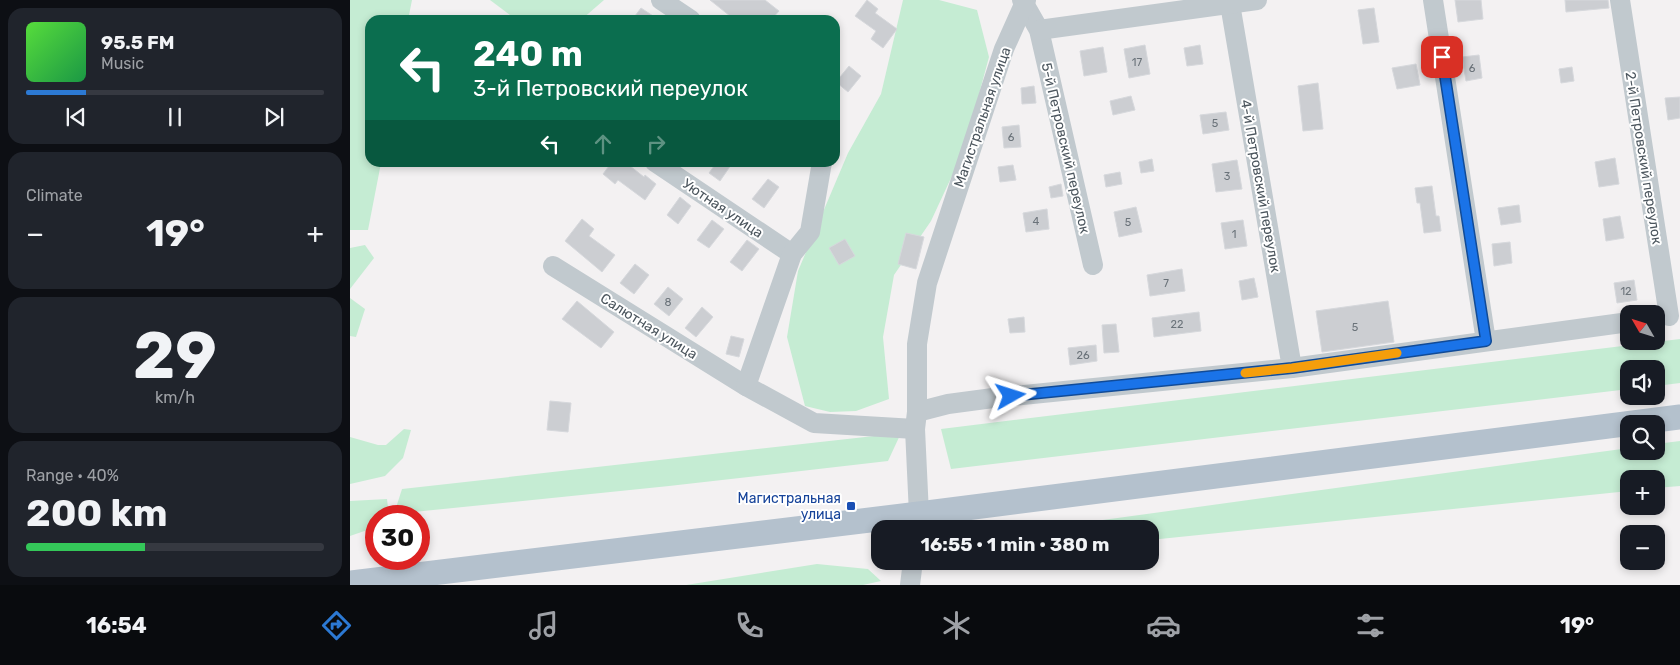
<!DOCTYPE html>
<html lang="en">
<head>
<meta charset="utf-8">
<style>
	:root { --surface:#171b24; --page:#20242c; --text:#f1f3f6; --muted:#9ea1a6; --line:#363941; --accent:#2c79d3 }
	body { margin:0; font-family:Rubik,sans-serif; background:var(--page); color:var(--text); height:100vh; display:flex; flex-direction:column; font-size:19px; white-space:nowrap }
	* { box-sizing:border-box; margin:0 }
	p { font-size:16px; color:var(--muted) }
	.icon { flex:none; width:28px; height:28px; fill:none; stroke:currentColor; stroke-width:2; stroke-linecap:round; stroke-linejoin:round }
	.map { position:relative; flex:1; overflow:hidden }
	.details { display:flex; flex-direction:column; gap:8px; padding:8px; background:#0d0f14; width:350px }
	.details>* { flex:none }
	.top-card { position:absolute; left:15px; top:15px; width:475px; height:152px; border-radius:15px; box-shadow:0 2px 8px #0003; background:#0b6e4f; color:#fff; overflow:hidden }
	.needle { width:32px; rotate:309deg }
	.buttons { position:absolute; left:1270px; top:305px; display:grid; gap:10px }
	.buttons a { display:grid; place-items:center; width:45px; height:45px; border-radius:10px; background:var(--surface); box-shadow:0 2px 8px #0003; font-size:25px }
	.speed { position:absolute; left:15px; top:505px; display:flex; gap:10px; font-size:25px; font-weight:700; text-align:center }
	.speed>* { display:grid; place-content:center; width:65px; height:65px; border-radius:50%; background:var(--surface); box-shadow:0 2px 8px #0003; line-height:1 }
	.speed .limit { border:8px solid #d22; background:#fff; color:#111 }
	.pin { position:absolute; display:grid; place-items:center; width:42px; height:42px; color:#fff; margin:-21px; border-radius:10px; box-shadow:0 2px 8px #0006 }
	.me { position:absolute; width:55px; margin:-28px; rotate:84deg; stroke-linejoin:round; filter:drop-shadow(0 0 4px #0008) }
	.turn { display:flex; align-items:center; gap:18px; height:105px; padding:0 25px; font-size:22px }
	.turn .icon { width:65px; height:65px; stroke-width:2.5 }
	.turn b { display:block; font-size:35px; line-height:42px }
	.lanes { display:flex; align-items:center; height:48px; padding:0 25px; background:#0003; justify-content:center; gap:25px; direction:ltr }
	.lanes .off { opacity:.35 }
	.big { font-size:38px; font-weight:700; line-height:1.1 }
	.details .tile { flex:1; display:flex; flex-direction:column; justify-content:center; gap:8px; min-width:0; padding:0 18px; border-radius:15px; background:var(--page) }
	.details .dial { align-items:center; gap:0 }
	.dial b { font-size:65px; line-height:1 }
	.song { display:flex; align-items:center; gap:15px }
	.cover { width:60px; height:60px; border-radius:8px; background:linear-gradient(135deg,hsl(110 70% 55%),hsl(140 70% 35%)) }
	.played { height:5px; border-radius:2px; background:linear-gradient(90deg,var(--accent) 20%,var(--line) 20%) }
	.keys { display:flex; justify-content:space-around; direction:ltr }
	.heat { display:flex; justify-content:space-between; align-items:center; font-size:28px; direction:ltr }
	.charge { height:8px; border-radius:4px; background:linear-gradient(90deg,#34c759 40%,var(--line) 0) }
	.trip { position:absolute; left:521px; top:520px; width:288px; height:50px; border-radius:15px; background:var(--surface); box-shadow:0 2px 8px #0003; font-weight:700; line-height:50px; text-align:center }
	.tab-bar { display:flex; height:80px; justify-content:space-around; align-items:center; background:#090b0e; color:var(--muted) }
	.tab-bar .icon { width:35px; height:35px }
	.tab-bar .current { color:var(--accent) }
	.tab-bar b { font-size:22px; color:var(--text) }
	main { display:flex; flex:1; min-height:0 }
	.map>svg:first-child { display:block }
</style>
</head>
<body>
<main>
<section class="details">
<div class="tile">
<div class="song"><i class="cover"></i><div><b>95.5 FM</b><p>Music</p></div></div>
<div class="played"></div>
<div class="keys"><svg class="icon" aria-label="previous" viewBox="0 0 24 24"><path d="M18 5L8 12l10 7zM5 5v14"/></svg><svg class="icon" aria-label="pause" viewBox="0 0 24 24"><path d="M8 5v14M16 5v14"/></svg><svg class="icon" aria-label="next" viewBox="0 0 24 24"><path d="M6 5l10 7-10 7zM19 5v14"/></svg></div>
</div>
<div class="tile"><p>Climate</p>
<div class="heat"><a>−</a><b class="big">19°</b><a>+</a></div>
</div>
<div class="tile dial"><b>29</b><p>km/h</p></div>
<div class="tile"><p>Range · 40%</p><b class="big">200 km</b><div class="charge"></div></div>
</section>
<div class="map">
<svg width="1330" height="585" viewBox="0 0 1330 585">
	<rect width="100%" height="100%" fill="#f3f1f2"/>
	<!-- green -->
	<g fill="#c5ecd3">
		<path d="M0,0H62L58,20H20V162L31,163L18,230H0Z"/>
		<path d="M140,0H254L231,20H170L164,18Z"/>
		<path d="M553,0H589L627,10L639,57L614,150L581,221L544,275L533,337L539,399L506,411L480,412L455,406L437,337L448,271L498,153L531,94Z"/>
		<path d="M15,245L24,258L0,289V248Z"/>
		<path d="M0,298L15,309L6,337L0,336Z"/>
		<path d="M1330,339V383L1306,386V369H1279V389L601,469L591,429Z"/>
		<path d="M54,429L61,430L53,458L35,476L0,484V437L28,445H36Z"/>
		<path d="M551,433L538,461L319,486L44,514L52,489Z"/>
		<path d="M1330,441V486L1306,488V479H1279V491L800,540V529H687L1279,448V451H1306V444Z"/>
		<path d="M37,499L39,516H26V527L0,536V501Z"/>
		<path d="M467,564L518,569L531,581L513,585H336Z"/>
	</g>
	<!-- building -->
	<g fill="#ccced2" stroke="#d6d8dc">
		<path d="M360,0H415L429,11L421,20H385Z"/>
		<path d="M517,0L528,9L525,13L547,29L533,48L521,39L526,31L505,16Z"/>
		<path d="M1105,0H1131L1133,19L1108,22Z"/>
		<path d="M1215,0H1258L1259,8L1216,12Z"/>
		<path d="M291,8L309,20H282Z"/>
		<path d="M1024,8L1029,42L1013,44L1008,10Z"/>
		<path d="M795,45L800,74L779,78L774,49Z"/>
		<path d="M850,45L853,64L837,66L834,48Z"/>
		<path d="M753,47L757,72L734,76L730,51Z"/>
		<path d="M1129,55L1132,78L1116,81L1112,57Z"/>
		<path d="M1066,64L1070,85L1047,89L1042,68Z"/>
		<path d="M499,66L511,76L498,92L486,82Z"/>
		<path d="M1222,67L1224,81L1211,83L1209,69Z"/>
		<path d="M968,83L973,129L953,131L948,86Z"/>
		<path d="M684,86L686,103L672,104L671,88Z"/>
		<path d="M781,96L785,110L763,115L760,101Z"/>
		<path d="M1330,97V118L1318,120L1315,98Z"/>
		<path d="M876,112L879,130L853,134L850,115Z"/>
		<path d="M669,125L671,147L654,148L652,127Z"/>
		<path d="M1265,158L1269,184L1249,187L1245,162Z"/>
		<path d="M802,159L804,171L791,173L789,162Z"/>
		<path d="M887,160L892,189L866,192L862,164Z"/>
		<path d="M262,162H275L294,177L295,175L306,184L295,200L268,180L265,184L253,174Z"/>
		<path d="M367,162H383L370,181L359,173Z"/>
		<path d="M663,165L666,180L650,182L648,167Z"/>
		<path d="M770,172L772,184L756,187L754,175Z"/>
		<path d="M418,179L429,187L414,208L402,199Z"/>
		<path d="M711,184L713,196L701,198L699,187Z"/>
		<path d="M1082,186L1086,216H1089L1091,231L1074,233L1070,203H1067L1065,188Z"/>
		<path d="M330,197L341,206L328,224L317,215Z"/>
		<path d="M1169,205L1171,222L1151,225L1148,208Z"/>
		<path d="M786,207L792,232L769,237L764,212Z"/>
		<path d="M697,209L699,229L676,232L673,213Z"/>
		<path d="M1270,216L1274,238L1256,241L1253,219Z"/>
		<path d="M232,219L244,229L239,236L265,255L252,272L215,241Z"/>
		<path d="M362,220L374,229L359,248L347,240Z"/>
		<path d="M893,220L897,246L875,249L871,223Z"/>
		<path d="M556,233L574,237L566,269L548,264Z"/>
		<path d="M495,239L505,256L489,265L479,248Z"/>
		<path d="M397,240L409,249L392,271L380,262Z"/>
		<path d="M1160,242L1162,263L1144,266L1142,244Z"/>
		<path d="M285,264L299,275L284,294L270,283Z"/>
		<path d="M832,269L835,291L800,296L797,275Z"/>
		<path d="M904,278L908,297L892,300L889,281Z"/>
		<path d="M1284,280L1287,300L1267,303L1264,283Z"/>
		<path d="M318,287L333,299L319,316L304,304Z"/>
		<path d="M227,301L264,332L251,348L212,319Z"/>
		<path d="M1038,301L1044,342L972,352L966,311Z"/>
		<path d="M352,307L363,317L346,337L335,328Z"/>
		<path d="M849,312L851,331L804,337L802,318Z"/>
		<path d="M674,317L675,332L660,333L658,319Z"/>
		<path d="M766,324L769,352L754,353L752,325Z"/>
		<path d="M381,336L394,339L389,357L376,354Z"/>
		<path d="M746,345L747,361L720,365L718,348Z"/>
		<path d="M200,401L221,403L218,432L197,430Z"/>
	</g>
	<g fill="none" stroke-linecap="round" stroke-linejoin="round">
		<!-- minor -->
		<g stroke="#c1c9ce" stroke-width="20">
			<path d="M311,0L341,20"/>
			<path d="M672,0L689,30L743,265"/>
			<path d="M1083,0L1136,341"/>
			<path d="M1270,0L1319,316"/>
			<path d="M880,4L942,368"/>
			<path d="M689,30L907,0"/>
			<path d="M305,162L442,254"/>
			<path d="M203,266L396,386L464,423L565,429"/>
			<path d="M396,386L442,254L460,232L472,162"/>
			<path d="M567,412L598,404L643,398L942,368L1279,322"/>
			<path d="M567,529L569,514L565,429L567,412V344L577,283L654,49L676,0"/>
			<path d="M560,585L563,561"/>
		</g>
		<!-- major -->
		<path stroke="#b4c1cd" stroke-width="25" d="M0,583L569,514L1330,417"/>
	</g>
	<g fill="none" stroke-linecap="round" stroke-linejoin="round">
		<!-- route casing -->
		<g stroke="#114b97" stroke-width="12">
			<path id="route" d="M661,396L942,368L1136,341L1092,57"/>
		</g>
		<!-- route -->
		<use href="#route" stroke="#1a73e8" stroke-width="9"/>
		<!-- slow -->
		<path stroke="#f59e0b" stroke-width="9" d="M895,373L942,368L1047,353"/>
	</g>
	<!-- markers -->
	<rect fill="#1a4fb4" stroke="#fff" stroke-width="2" x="496" y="501" width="10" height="10" rx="2.5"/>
	<g text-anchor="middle" stroke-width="4" stroke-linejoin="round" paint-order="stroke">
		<!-- number labels -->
		<g font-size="11" fill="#6b737a">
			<text x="787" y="66">17</text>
			<text x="1122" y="72">6</text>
			<text x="865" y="127">5</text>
			<text x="661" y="141">6</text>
			<text x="877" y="180">3</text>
			<text x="686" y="225">4</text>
			<text x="778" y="226">5</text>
			<text x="884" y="238">1</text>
			<text x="816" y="287">7</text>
			<text x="1276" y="295">12</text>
			<text x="318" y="306">8</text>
			<text x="827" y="328">22</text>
			<text x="1005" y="331">5</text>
			<text x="733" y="359">26</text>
		</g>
		<!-- street labels -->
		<g font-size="14" fill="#4b555d" stroke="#fff">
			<text transform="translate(632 117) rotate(-71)" y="5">Магистральная улица</text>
			<text transform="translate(716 148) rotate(77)" y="5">5-й Петровский переулок</text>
			<text transform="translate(1294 158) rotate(81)" y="5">2-й Петровский переулок</text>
			<text transform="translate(911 186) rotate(80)" y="5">4-й Петровский переулок</text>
			<text transform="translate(373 208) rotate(34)" y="5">Уютная улица</text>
			<text transform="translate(299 326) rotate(32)" y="5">Салютная улица</text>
		</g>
		<!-- transit labels -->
		<g font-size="14" fill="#164399" stroke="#fff" text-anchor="end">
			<text x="491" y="503">Магистральная<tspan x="491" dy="16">улица</tspan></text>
		</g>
	</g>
</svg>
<div class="buttons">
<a><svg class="needle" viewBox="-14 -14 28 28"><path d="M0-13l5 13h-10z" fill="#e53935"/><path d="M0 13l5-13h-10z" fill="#9ea1a6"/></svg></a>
<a><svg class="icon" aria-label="sound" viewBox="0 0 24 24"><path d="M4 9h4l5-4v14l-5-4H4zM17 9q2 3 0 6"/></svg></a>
<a><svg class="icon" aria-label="search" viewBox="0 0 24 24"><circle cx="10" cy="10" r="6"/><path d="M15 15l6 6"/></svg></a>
<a>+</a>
<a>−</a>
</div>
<div class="speed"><div class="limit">30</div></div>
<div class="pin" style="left:1092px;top:57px;background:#d93025"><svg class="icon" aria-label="arrive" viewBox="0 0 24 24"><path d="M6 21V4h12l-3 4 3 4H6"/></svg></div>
<svg class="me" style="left:661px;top:396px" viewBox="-20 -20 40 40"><path d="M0-17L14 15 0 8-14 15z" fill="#1a73e8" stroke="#fff" stroke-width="4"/></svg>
<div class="trip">16:55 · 1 min · 380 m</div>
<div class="top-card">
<div class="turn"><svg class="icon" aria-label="left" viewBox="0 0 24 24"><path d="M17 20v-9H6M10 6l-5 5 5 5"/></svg><div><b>240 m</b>3-й Петровский переулок</div></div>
<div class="lanes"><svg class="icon" aria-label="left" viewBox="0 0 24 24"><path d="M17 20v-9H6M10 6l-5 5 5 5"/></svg><svg class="icon off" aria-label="ahead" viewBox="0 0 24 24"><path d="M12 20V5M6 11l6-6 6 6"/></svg><svg class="icon off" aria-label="right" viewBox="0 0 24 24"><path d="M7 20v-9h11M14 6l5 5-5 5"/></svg></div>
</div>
</div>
</main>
<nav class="tab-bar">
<b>16:54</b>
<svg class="icon current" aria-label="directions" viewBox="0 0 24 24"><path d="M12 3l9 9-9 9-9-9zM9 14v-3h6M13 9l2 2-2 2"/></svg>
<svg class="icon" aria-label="music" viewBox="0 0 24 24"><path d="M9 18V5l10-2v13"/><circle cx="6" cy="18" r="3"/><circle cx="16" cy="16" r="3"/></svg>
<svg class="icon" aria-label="phone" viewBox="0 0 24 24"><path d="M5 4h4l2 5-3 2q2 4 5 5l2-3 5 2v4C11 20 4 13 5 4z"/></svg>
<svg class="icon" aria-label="climate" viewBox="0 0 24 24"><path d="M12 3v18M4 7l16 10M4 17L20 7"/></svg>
<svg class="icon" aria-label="car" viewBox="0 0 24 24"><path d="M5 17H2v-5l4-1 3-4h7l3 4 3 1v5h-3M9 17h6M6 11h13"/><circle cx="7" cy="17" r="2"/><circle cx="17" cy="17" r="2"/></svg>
<svg class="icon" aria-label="filters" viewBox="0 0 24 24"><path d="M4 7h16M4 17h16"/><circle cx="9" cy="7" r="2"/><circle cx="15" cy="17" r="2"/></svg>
<b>19°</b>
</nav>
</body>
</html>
